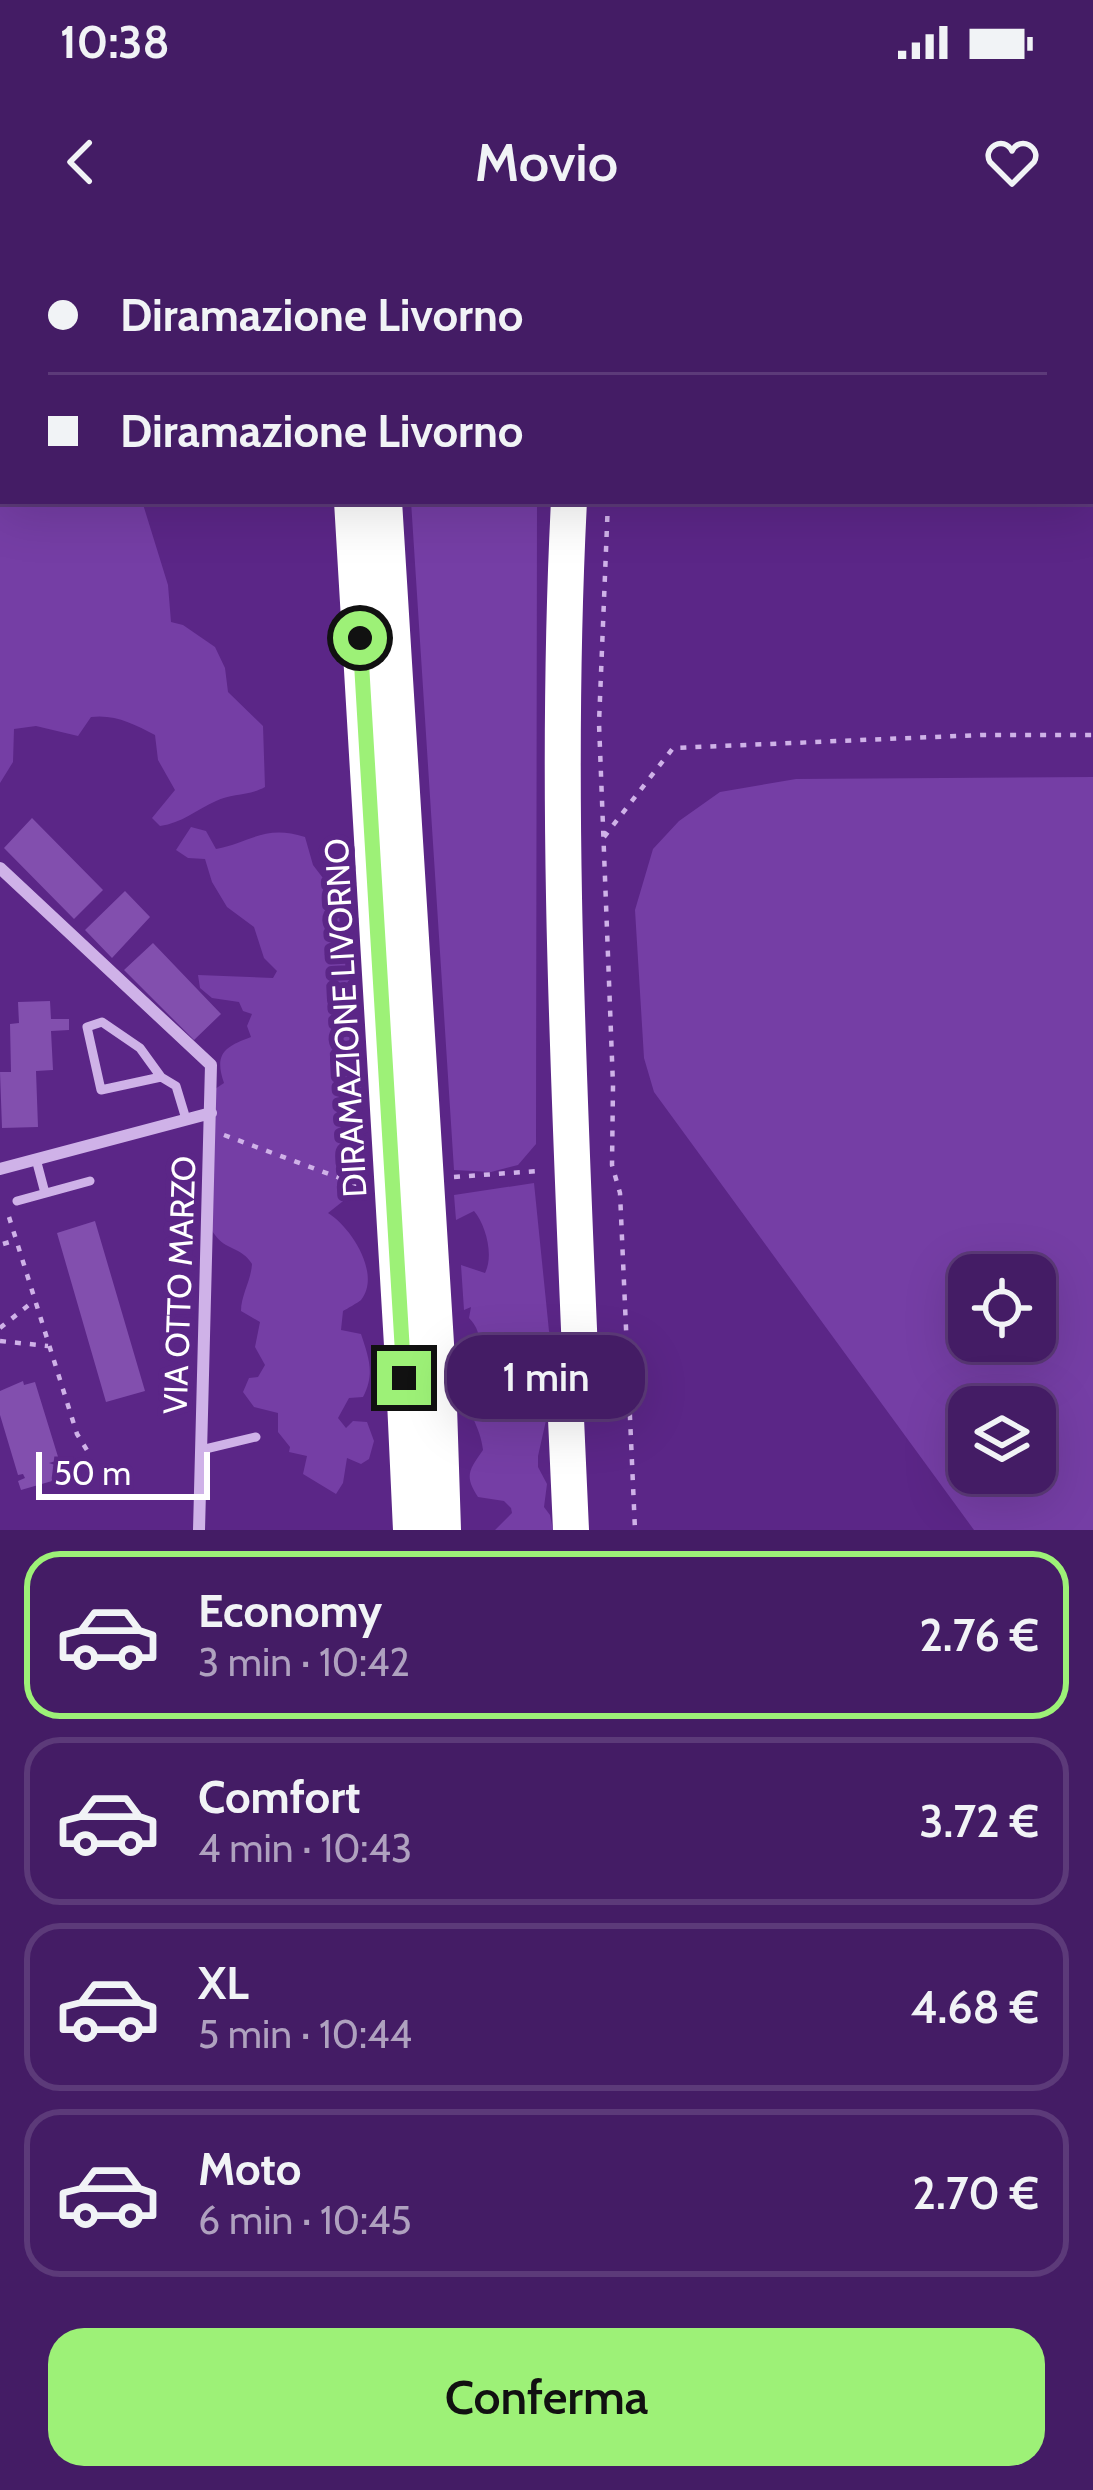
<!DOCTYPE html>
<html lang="it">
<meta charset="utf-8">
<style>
:root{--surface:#441c65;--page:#4b256b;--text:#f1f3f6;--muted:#afa1bf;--line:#5c3a79;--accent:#9df177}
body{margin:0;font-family:Cabin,sans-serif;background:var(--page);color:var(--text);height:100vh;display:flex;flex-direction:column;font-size:45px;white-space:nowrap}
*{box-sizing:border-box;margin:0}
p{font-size:39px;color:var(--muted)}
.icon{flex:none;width:66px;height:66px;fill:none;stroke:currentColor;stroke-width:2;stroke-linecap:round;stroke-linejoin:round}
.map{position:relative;height:1290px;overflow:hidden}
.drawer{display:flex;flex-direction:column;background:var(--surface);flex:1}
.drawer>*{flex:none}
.hud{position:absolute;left:0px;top:0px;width:1095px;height:264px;box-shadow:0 12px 48px #0002,0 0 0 3px var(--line);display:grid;align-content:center;height:264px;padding:0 48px;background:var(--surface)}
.fabs{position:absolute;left:948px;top:1014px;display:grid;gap:24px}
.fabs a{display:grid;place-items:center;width:108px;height:108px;border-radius:24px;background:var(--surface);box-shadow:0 12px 48px #0002,0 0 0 3px var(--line);font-size:60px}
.scale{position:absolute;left:36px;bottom:30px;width:174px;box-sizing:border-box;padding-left:12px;border:6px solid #fff;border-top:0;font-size:33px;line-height:42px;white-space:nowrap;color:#fff;-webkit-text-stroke:9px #5b2687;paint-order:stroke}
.end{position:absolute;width:54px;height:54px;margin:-27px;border:15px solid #9df177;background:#111;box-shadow:0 0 0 6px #111}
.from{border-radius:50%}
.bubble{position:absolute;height:84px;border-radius:36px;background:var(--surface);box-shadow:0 12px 48px #0002,0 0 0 3px var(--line);font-size:39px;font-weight:600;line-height:84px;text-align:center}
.hud b{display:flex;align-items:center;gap:42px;height:114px;font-size:45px}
.hud b+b{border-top:3px solid var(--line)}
.hud i{width:30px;height:30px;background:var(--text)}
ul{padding:21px 0 0;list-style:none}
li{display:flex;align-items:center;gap:36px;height:168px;margin:0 24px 18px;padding:0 24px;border:6px solid var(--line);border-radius:36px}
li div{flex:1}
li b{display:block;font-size:45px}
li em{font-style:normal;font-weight:600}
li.selected{border-color:var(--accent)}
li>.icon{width:108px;height:108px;stroke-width:1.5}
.cta{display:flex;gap:24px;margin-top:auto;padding:24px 48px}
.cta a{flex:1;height:138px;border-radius:36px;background:var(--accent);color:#111;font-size:48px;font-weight:600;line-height:138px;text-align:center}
.status{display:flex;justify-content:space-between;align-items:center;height:84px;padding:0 60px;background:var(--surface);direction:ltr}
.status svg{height:33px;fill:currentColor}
header{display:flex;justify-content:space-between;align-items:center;height:156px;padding:0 48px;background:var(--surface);font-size:54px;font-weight:600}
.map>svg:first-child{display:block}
.green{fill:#753ea5;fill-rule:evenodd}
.building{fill:#824fae}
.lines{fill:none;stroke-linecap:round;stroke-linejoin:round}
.path{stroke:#cfb2e8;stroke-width:4.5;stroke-dasharray:6 9;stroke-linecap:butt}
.lane{stroke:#cfb2e8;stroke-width:9}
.street{stroke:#cfb2e8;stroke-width:12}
.highway{stroke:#fff;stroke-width:36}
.highway-bridge{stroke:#fff;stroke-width:36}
.route{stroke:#9df177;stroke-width:15}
.labels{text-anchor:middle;stroke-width:12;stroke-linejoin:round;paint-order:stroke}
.street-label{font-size:33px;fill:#fff;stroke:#5b2687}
</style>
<div class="status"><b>10:38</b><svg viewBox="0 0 49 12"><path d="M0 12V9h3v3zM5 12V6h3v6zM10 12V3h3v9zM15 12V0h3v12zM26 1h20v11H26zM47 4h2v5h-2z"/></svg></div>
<header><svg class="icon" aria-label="back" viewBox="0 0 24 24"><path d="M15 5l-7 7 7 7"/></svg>Movio<svg class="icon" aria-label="heart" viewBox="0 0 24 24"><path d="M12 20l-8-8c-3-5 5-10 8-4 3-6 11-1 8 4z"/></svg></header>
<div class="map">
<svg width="1093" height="1290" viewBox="0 0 1093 1290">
<rect width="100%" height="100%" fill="#5b2687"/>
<!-- green -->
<path class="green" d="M13 261H142L168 345 171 382 183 385 215 407 225 428 228 452 263 486 265 547C249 556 231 553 216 561 196 570 182 583 160 586L152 578 175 550 158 520 155 495C134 484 115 474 91 477L78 496 36 486 14 489 13 522 0 543V266Z
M411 261H537L536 904 518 925 491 932 454 930Z
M1093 537V1290H974L654 852 644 818 635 670 653 609 679 581 720 552 796 539ZM969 1035H1035V1101H969ZM969 1167H1035V1233H969Z
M191 587 206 591 216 609C252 602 265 584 305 597L313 625 332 650 339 674 342 713 354 731 351 755 359 784 353 808 364 825 357 880 365 914 355 932 340 929 347 958 328 973C350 986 382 1034 361 1060 359 1062 345 1070 343 1071L341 1090 361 1094C369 1118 375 1134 363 1157L349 1158 338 1178 346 1188 353 1181 367 1182 374 1201 369 1219 361 1224 347 1218 343 1243 336 1254 303 1234 307 1216 289 1212 290 1207 278 1192V1173L254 1167 243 1152 249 1138 258 1137 265 1125 255 1107 260 1082 241 1071C241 1055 251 1041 252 1024 242 1007 225 1010 215 995 195 967 206 884 212 851L224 843C214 814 224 807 251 797L247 786 252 774 243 771 239 762 212 758 200 748 198 735 273 738 277 731 264 718 254 687 227 667 212 642 205 619 188 618 176 610Z
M534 943 549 1091 556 1116V1136L538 1216V1227L547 1244 544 1267 550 1275 553 1290H495L512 1273 511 1268 504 1261 478 1257C464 1236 469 1230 483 1210 480 1180 460 1170 469 1133 474 1111 488 1098 469 1078L471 1067 464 1070 461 1025 485 1033C494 1016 486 985 474 971L456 980 454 955Z"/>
<!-- building -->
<path class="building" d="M32 578 103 650 74 679 4 608Z
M125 651 150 677 112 718 85 690Z
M153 703 221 774 194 800 124 730Z
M50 761 51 779H69V790L51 791 53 830 36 831 38 887 2 888 0 832H11L10 784 19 783 18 762Z
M95 981 145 1151 106 1162 57 993Z
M23 1141 24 1145 35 1142 59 1220 49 1223 55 1225 59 1239 21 1250 18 1241 25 1238 23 1234 18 1235 0 1175V1151Z"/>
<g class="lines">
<!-- path -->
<path class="path" d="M626 3V0
M608 261 599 483 613 845 612 925 620 953 635 1290
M604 597 673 508 981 495H1093
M224 895 356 944H365
M454 937 538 931
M9 977 77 1194 90 1215
M3 1004 16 1000
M0 1088 35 1060
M0 1101 48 1106"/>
<!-- lane -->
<path class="lane" d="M161 837 140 808 102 782 87 787 101 850 161 837 176 846 186 879
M36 919 45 953
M17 961 90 941
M201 1210 256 1197"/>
<!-- street -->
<path class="street" d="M0 628 211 825 199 1290
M0 929 211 873"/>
<!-- highway -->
<path class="highway" d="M336 0V3
M368 0V3
M585 3 586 0
M564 1134 571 1290
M438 1136 443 1290
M404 1139 411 1290"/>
<!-- highway-bridge -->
<path class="highway-bridge" d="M352 261 404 1139
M384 261 438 1136
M569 261C554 553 569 845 581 1137"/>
</g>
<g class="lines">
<!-- route -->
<path class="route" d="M360 398 404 1138"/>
</g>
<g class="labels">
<!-- street labels -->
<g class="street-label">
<text transform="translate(345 778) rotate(-93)" y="12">DIRAMAZIONE LIVORNO</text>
<text transform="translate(179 1045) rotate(-88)" y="12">VIA OTTO MARZO</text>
</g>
</g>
</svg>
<div class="fabs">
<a><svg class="icon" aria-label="locate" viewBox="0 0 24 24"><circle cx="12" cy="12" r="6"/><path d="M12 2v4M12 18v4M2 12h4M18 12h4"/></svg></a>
<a><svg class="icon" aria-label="layers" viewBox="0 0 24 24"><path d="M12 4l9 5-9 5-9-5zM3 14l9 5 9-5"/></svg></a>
</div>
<div class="scale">50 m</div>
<i class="end from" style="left:360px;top:398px"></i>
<i class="end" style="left:404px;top:1138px"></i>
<div class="bubble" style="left:447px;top:1095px;width:198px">1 min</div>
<div class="hud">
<b><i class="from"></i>Diramazione Livorno</b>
<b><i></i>Diramazione Livorno</b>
</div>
</div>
<section class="drawer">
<ul>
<li class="selected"><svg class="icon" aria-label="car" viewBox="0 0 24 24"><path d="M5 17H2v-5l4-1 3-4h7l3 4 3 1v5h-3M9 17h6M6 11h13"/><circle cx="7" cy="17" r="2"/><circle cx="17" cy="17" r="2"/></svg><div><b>Economy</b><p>3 min · 10:42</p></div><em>2.76 €</em></li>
<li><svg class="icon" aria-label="car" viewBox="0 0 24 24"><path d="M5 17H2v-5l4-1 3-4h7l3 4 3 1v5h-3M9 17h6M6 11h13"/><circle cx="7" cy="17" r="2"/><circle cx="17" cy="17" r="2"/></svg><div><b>Comfort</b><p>4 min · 10:43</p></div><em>3.72 €</em></li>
<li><svg class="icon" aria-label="car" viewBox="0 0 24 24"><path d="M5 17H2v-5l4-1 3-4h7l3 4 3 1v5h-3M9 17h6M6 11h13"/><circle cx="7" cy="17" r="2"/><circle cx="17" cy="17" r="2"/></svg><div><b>XL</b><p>5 min · 10:44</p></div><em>4.68 €</em></li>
<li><svg class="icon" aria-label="car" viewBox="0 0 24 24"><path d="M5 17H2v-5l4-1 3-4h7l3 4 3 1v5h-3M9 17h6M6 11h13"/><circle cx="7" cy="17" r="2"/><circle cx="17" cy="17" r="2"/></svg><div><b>Moto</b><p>6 min · 10:45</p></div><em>2.70 €</em></li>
</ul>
<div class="cta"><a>Conferma</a></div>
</section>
